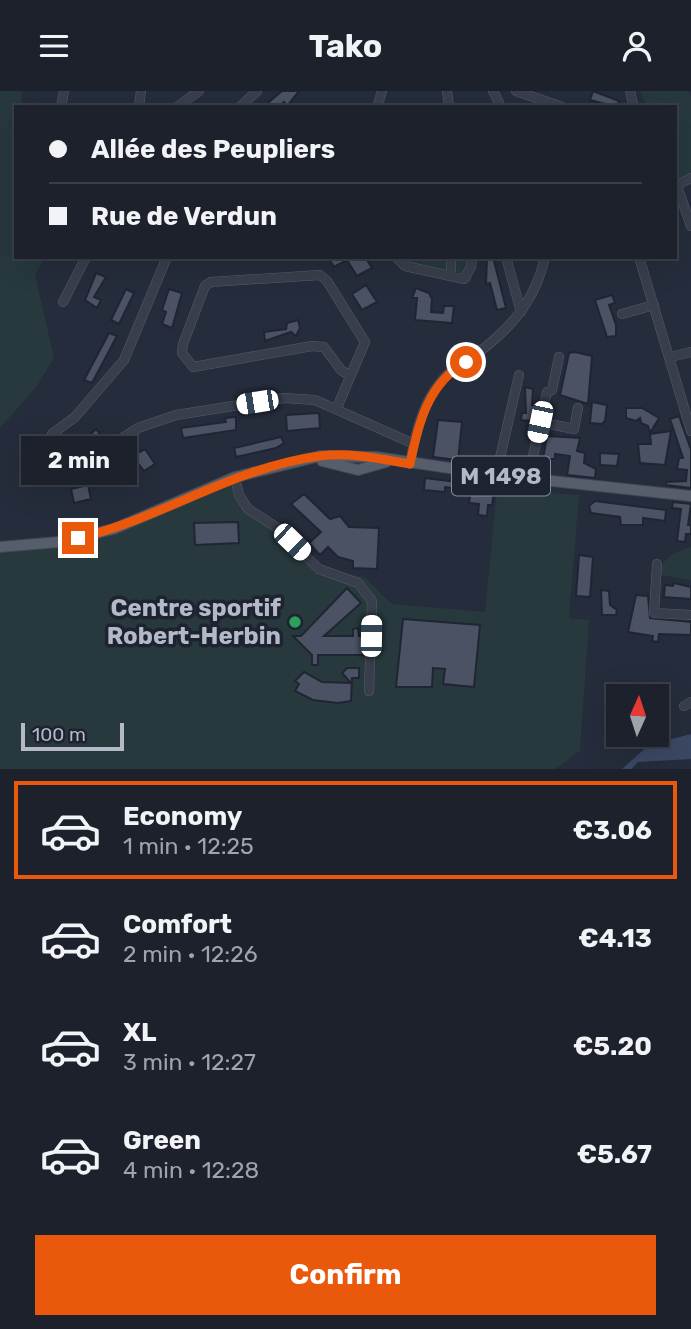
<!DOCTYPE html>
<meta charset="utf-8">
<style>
:root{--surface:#1c212c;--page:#252934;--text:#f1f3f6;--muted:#a0a3a9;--line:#3a3e48;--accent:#ea580c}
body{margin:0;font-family:Rubik,sans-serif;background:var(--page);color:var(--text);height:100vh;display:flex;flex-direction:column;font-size:26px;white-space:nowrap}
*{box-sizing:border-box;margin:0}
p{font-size:23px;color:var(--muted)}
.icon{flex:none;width:38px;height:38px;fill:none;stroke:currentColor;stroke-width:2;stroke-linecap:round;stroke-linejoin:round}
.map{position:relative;height:678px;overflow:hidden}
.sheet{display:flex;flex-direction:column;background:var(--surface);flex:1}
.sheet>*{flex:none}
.top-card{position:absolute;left:14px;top:14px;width:663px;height:154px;border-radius:0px;box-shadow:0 7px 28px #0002,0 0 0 2px var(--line);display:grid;align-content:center;height:154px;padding:0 35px;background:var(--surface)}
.needle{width:46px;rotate:3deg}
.fabs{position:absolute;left:606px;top:593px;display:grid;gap:14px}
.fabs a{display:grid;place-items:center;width:63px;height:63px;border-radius:0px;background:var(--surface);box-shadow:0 7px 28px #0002,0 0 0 2px var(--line);font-size:35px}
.scale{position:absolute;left:21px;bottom:18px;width:103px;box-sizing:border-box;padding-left:7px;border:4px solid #b4b9c7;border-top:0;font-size:19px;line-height:24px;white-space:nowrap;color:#b4b9c7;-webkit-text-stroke:5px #1d2330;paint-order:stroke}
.end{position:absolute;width:32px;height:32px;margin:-16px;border:9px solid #ea580c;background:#fff;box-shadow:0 0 0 4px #fff}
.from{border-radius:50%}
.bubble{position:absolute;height:49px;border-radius:0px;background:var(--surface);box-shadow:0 7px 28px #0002,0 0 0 2px var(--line);font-size:23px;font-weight:700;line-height:49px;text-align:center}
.car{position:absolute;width:21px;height:42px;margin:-21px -10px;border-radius:9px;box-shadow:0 0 5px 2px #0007;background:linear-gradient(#fff 24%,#345 0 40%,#fff 0 76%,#345 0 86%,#fff 0)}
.top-card b{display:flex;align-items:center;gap:24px;height:66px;font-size:26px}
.top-card b+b{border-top:2px solid var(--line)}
.top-card i{width:18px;height:18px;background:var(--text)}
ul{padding:12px 0 0;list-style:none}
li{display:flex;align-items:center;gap:21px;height:98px;margin:0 14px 10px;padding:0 21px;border:4px solid transparent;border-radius:0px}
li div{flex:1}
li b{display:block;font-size:26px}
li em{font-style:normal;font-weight:700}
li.selected{border-color:var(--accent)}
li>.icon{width:63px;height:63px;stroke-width:1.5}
.cta{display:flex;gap:14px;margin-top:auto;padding:14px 35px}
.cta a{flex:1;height:80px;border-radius:0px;background:var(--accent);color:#fff;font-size:28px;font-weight:700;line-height:80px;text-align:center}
header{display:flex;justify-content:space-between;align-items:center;height:91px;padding:0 35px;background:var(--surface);font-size:32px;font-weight:700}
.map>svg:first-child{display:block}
.green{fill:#27393d}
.water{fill:#3b4863}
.building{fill:#4b5263;stroke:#1f2532;stroke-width:2}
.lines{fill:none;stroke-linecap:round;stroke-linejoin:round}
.minor-casing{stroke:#565c69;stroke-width:10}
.major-casing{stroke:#414754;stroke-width:12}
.minor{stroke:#383e4b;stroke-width:9}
.major{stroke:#565d6b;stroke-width:10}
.route{stroke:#ea580c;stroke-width:9}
.leisure-dot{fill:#2e9e5b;stroke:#1d2330;stroke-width:2.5}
.labels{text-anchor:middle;stroke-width:7;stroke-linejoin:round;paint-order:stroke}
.shield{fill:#1d2330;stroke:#878c9a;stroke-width:2}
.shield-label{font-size:23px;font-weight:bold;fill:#b4b9c7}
.poi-label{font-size:24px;font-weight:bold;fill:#b4b9c7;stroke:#1d2330;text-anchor:end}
</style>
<header><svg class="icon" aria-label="menu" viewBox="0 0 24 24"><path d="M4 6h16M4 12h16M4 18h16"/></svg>Tako<svg class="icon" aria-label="person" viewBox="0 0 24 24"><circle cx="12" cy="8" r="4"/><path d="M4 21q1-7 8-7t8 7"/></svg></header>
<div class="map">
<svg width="691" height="678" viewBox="0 0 691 678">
<rect width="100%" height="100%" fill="#252c3b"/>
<!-- green -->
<path class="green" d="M0 0H22L21 16H16V166H46L35 184 54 267 37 295 0 337Z
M640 0H688L691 6V82L678 87 676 82V16H647Z
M392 166H474L471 191 400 178Z
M235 386 248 418 319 478 364 486 392 513 485 521 497 398 579 404 569 527 589 529 580 660 555 678H0V456L114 438Z
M691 456V489L660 484C662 465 674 462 691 456Z"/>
<!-- water -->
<path class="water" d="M691 643V668L638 671 631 678H622L649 654Z"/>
<!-- building -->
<path class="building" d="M299 0 287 15 284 11 278 16H263L282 0Z
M593 0 619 10 617 16 590 9Z
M328 166H365L372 177 357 185 347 169 334 176Z
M487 166H493L506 217 497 219 490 192 486 193Z
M96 182 106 186 94 206 101 209 97 217 85 209Z
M366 194 377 211 362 219 352 203Z
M416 197 429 202 432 208 431 221 443 222 444 215H454L452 232 415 229 417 207H412Z
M126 198 134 202 119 233 111 229Z
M169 198 182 202 172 237 162 233 166 221 162 219Z
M612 204 615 212 609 214 616 234V245L607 246 595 209Z
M298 229 300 237 296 245 291 241 265 250 264 241 286 238 287 232Z
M109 242 117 245 92 292 84 289Z
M575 261 592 265 588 313 560 304 569 262Z
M525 296 533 298 532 314 537 315 530 330 521 329 522 322H526Z
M592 311 607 314 605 330 602 333 590 332Z
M626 317H642L659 327 650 342 648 335 641 332 640 327 636 330 626 327Z
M319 322 320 337 287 340 286 324Z
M679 325 691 359V397L666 394V391L686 390 687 379 677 378 679 367H683L670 328Z
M236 326V339L183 347 181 337 226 331 225 327Z
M438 329 462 331 458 369 433 366Z
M96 338 102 346 93 354 91 351 76 365 71 359 67 363 60 355 70 346 79 355Z
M671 340 665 374 640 372 638 353H651L650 343Z
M547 345 580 347 577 360 585 362 584 372 596 378 595 387 567 384 570 365 555 363V368H543Z
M281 346 284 352 276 357 236 366 234 357Z
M135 353 140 361 145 358 155 373 144 380 127 359Z
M600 362 619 363 617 375 600 374Z
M119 365 125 375 96 390 91 383Z
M425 387 465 392 464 398 445 396V401L424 399Z
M88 394 91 408 74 412 71 398Z
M471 399 494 401 492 414H488L487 425 478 424 479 413 469 412Z
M304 403 330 428 340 425 349 436 379 437 377 478 353 477V470L338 466 328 456 320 464 309 452 321 441 291 413Z
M595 410 666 419 665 430 643 427V434H621L620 426 591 422 589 415Z
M673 411 691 413 688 434H691V443H686L685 451 677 450 681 418 672 417Z
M238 431 239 452 195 454 194 432Z
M579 464 593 466 590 506 576 505Z
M674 492 691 496V508L664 506 665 494 673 495Z
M347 497 361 512 324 545H353V538L358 537 359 545H364L363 564H318V574H312V564L293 545H301Z
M601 499 609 500 610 514 617 519 616 524H602Z
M636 504 648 505 650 527 691 531V544L659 543 658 551 652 550 653 545 628 541Z
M403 528 480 534 474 596 443 593 445 578 433 577 432 596H396Z
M347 577H359V587H352L351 610 338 612 313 609 295 600 299 593 295 590 304 581 322 591 351 592 342 582Z"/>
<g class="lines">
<!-- minor casing -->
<g class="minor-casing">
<path id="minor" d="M447 0 449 16
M493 0 501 16
M516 0 562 16
M630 0 633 13
M61 16 64 0
M139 16 141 0
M177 16 199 0
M240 16 257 0
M377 16 382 0
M676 92 691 135
M677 94 691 87
M167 166 124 269 75 326 52 343 48 356 52 367 61 374 78 376 138 337 176 324 284 307 315 309 414 353
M396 166 405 175 464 188 471 176 472 166
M451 166V185
M506 166 521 221
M639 166 691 340
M63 211 86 166
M622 223 654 214
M670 266 691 261
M336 317 339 312 365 251 327 190 320 184 211 191 205 195 183 253 182 262 193 276 312 255 324 256 341 279 350 285
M540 331 574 338 578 317
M410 373C416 339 424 304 451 280 458 274 467 270 474 265 510 238 535 211 545 166
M496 384 519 284
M235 386 239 404 248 418 276 436 319 478 358 492 372 510 369 600
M528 388 547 301 552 299 559 266
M657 473 654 522 691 524
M684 615 691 611"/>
</g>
<!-- major casing -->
<g class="major-casing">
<path id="major" d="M322 370 358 379 386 371
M0 456 59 451 114 438 235 386 320 365 376 366 496 384 691 405"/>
</g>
<!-- minor -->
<use href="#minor" class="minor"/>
<!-- major -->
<use href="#major" class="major"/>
</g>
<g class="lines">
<!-- route -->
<path class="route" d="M78 447C161 428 234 376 320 365 351 361 381 368 410 373 418 333 428 292 466 271"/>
</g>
<!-- markers -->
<circle class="leisure-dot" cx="295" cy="531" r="7"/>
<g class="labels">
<!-- shield labels -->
<rect class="shield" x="452" y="365.5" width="98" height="39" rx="5"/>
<g class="shield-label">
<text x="501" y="393">M 1498</text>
</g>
<!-- poi labels -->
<g class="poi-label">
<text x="281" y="525">Centre sportif<tspan x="281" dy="28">Robert-Herbin</tspan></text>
</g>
</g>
</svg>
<div class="fabs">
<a><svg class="needle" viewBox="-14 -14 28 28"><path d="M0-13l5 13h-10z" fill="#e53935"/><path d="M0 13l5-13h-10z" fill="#a0a3a9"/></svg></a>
</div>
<div class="scale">100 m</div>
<i class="end from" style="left:466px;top:271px"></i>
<i class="end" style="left:78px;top:447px"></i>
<div class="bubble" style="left:21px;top:345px;width:116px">2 min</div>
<i class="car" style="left:257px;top:311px;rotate:261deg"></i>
<i class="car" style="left:540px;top:331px;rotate:192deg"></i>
<i class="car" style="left:292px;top:451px;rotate:134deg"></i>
<i class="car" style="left:371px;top:545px;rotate:1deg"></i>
<div class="top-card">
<b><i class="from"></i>Allée des Peupliers</b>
<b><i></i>Rue de Verdun</b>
</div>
</div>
<section class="sheet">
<ul>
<li class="selected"><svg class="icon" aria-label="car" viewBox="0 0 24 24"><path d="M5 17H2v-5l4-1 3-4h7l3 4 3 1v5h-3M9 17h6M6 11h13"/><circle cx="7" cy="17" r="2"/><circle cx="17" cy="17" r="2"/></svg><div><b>Economy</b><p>1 min · 12:25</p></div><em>€3.06</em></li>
<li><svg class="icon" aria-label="car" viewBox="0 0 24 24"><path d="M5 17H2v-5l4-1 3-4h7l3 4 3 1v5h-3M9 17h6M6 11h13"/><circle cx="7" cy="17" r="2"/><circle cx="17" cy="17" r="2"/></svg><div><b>Comfort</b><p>2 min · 12:26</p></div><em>€4.13</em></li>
<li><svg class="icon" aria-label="car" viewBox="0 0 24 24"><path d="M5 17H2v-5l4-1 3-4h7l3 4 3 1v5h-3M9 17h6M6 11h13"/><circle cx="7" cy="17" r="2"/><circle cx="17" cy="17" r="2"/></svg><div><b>XL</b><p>3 min · 12:27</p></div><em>€5.20</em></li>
<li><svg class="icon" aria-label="car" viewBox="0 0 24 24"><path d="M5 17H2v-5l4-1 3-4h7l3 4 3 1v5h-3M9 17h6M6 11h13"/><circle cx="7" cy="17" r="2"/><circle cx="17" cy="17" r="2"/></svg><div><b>Green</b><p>4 min · 12:28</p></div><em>€5.67</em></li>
</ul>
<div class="cta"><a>Confirm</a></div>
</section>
